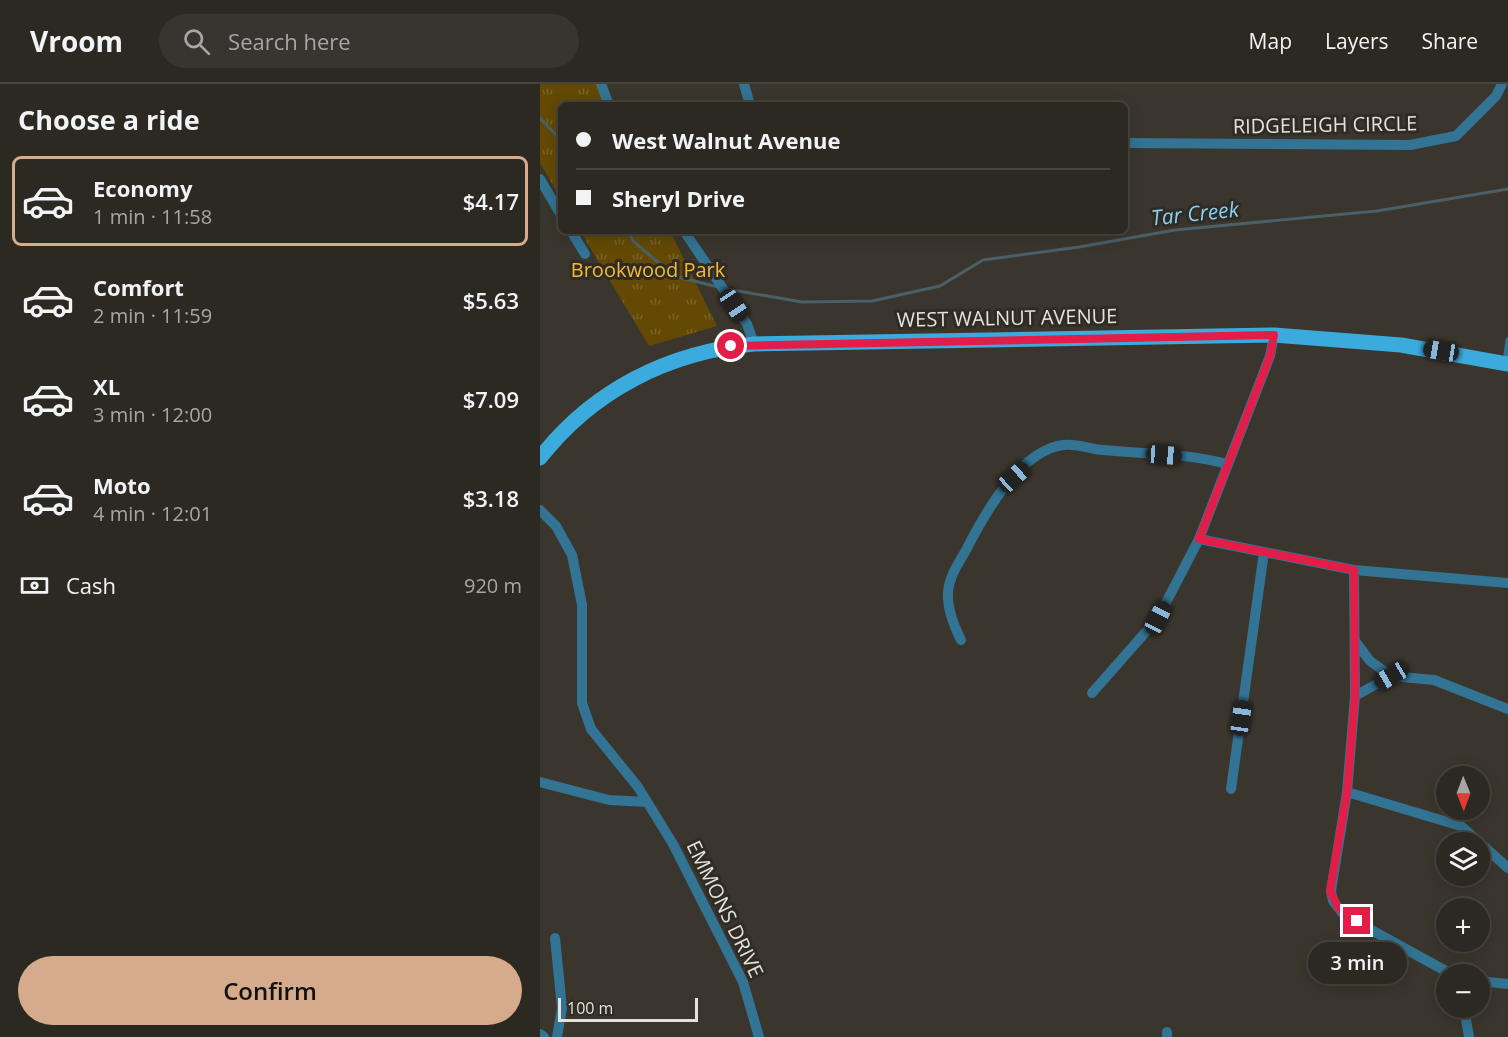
<!DOCTYPE html>
<meta charset="utf-8">
<style>
:root{--surface:#2c2822;--page:#38342f;--text:#f1f3f6;--muted:#a6a6a5;--line:#484440;--accent:#d6ab8b}
body{margin:0;font-family:"Open Sans",sans-serif;background:var(--page);color:var(--text);height:100vh;display:flex;flex-direction:column;font-size:22px;white-space:nowrap}
*{box-sizing:border-box;margin:0}
p{font-size:20px;color:var(--muted)}
.icon{flex:none;width:33px;height:33px;fill:none;stroke:currentColor;stroke-width:2;stroke-linecap:round;stroke-linejoin:round}
.map{position:relative;flex:1;overflow:hidden}
.drawer{display:flex;flex-direction:column;background:var(--surface);width:540px}
.drawer>*{flex:none}
.hud{position:absolute;left:18px;top:18px;width:570px;height:132px;border-radius:9px;box-shadow:0 3px 15px #0003,0 0 0 2px var(--line);display:grid;align-content:center;height:132px;padding:0 18px;background:var(--surface)}
.needle{width:39px;rotate:179deg}
.tools{position:absolute;left:896px;top:682px;display:grid;gap:12px}
.tools a{display:grid;place-items:center;width:54px;height:54px;border-radius:50%;background:var(--surface);box-shadow:0 3px 15px #0003,0 0 0 2px var(--line);font-size:30px}
.scale{position:absolute;left:18px;bottom:15px;width:140px;box-sizing:border-box;padding-left:6px;border:3px solid #e5e2dc;border-top:0;font-size:16px;line-height:21px;white-space:nowrap;color:#e5e2dc;-webkit-text-stroke:4px #302c23;paint-order:stroke}
.end{position:absolute;width:27px;height:27px;margin:-14px;border:8px solid #e11d48;background:#fff;box-shadow:0 0 0 3px #fff}
.from{border-radius:50%}
.bubble{position:absolute;height:42px;border-radius:21px;background:var(--surface);box-shadow:0 3px 15px #0003,0 0 0 2px var(--line);font-size:20px;font-weight:600;line-height:42px;text-align:center}
.car{position:absolute;width:18px;height:36px;margin:-18px -9px;border-radius:8px;box-shadow:0 0 4px 2px #0007;background:linear-gradient(#222 24%,#8ab4d8 0 40%,#222 0 76%,#8ab4d8 0 86%,#222 0)}
.hud b{display:flex;align-items:center;gap:21px;height:57px;font-size:22px}
.hud b+b{border-top:2px solid var(--line)}
.hud i{width:15px;height:15px;background:var(--text)}
ul{padding:0;list-style:none}
li{display:flex;align-items:center;gap:18px;height:90px;margin:0 12px 9px;padding:0 6px;border:3px solid transparent;border-radius:9px}
li div{flex:1}
li b{display:block;font-size:22px}
li em{font-style:normal;font-weight:600}
li.selected{border-color:var(--accent)}
li>.icon{width:54px;height:54px;stroke-width:1.5}
h2{padding:0 18px;font-size:27px;line-height:72px}
.pay{display:flex;align-items:center;gap:15px;height:66px;padding:0 18px;font-size:22px}
.pay p{margin-inline-start:auto}
.cta{display:flex;gap:12px;margin-top:auto;padding:12px 18px}
.cta a{flex:1;height:69px;border-radius:36px;background:var(--accent);color:#111;font-size:24px;font-weight:600;line-height:69px;text-align:center}
header{display:flex;align-items:center;gap:36px;box-sizing:border-box;height:84px;padding:0 30px;background:var(--surface);border-bottom:2px solid var(--line)}
header strong{font-size:28px}
nav{display:flex;gap:33px;margin-inline-start:auto;font-size:21px}
.search{width:420px;height:54px;background:var(--page);display:flex;align-items:center;gap:15px;box-sizing:border-box;padding:0 21px;border-radius:33px;color:var(--muted);font-size:22px}
main{display:flex;flex:1;min-height:0}
.map>svg:first-child{display:block}
.grass{fill:url(#grass-tufts)}
.lines{fill:none;stroke-linecap:round;stroke-linejoin:round}
.stream{stroke:#496069;stroke-width:3}
.lane{stroke:#337393;stroke-width:5}
.street{stroke:#337393;stroke-width:10}
.primary{stroke:#3babde;stroke-width:15}
.route{stroke:#e11d48;stroke-width:8}
.labels{text-anchor:middle;stroke-width:6;stroke-linejoin:round;paint-order:stroke}
.street-label{font-size:20px;fill:#e5e2dc;stroke:#302c23}
.park-label{font-size:20px;fill:#f1ba38;stroke:#302c23}
.water-label{font-size:21px;font-style:italic;fill:#87d0f7;stroke:#302c23}
</style>
<header>
<strong>Vroom</strong>
<div class="search"><svg class="icon" aria-label="search" viewBox="0 0 24 24"><circle cx="10" cy="10" r="6"/><path d="M15 15l6 6"/></svg>Search here</div>
<nav><a>Map</a><a>Layers</a><a>Share</a></nav>
</header>
<main>
<section class="drawer">
<h2>Choose a ride</h2>
<ul>
<li class="selected"><svg class="icon" aria-label="car" viewBox="0 0 24 24"><path d="M5 17H2v-5l4-1 3-4h7l3 4 3 1v5h-3M9 17h6M6 11h13"/><circle cx="7" cy="17" r="2"/><circle cx="17" cy="17" r="2"/></svg><div><b>Economy</b><p>1 min · 11:58</p></div><em>$4.17</em></li>
<li><svg class="icon" aria-label="car" viewBox="0 0 24 24"><path d="M5 17H2v-5l4-1 3-4h7l3 4 3 1v5h-3M9 17h6M6 11h13"/><circle cx="7" cy="17" r="2"/><circle cx="17" cy="17" r="2"/></svg><div><b>Comfort</b><p>2 min · 11:59</p></div><em>$5.63</em></li>
<li><svg class="icon" aria-label="car" viewBox="0 0 24 24"><path d="M5 17H2v-5l4-1 3-4h7l3 4 3 1v5h-3M9 17h6M6 11h13"/><circle cx="7" cy="17" r="2"/><circle cx="17" cy="17" r="2"/></svg><div><b>XL</b><p>3 min · 12:00</p></div><em>$7.09</em></li>
<li><svg class="icon" aria-label="car" viewBox="0 0 24 24"><path d="M5 17H2v-5l4-1 3-4h7l3 4 3 1v5h-3M9 17h6M6 11h13"/><circle cx="7" cy="17" r="2"/><circle cx="17" cy="17" r="2"/></svg><div><b>Moto</b><p>4 min · 12:01</p></div><em>$3.18</em></li>
</ul>
<div class="pay"><svg class="icon" aria-label="cash" viewBox="0 0 24 24"><path d="M3 7h18v10H3z"/><circle cx="12" cy="12" r="2"/></svg>Cash<p>920 m</p></div>
<div class="cta"><a>Confirm</a></div>
</section>
<div class="map">
<svg width="968" height="953" viewBox="0 0 968 953">
<defs>
<pattern id="grass-tufts" width="24" height="20" patternUnits="userSpaceOnUse" patternTransform="scale(1.5)"><rect width="24" height="20" fill="#634904"/><path d="M3 7l-1-3M5 7V3M7 7l1-3M15 17l-1-3M17 17v-4M19 17l1-3" fill="none" stroke="#796328"/></pattern>
</defs>
<rect width="100%" height="100%" fill="#3b362d"/>
<!-- grass -->
<path class="grass" d="M0 0H58L68 21H21V115L0 79Z
M40 147H130L177 242 109 262Z"/>
<g class="lines">
<!-- stream -->
<path class="stream" d="M0 34 21 56
M89 147 93 157 134 192 178 203
M187 205 262 218 332 217 400 202 443 176 539 163 635 146 837 127 968 105"/>
<!-- lane -->
<path class="lane" d="M965 278 968 256"/>
<!-- street -->
<path class="street" d="M61 0 69 21
M204 0 210 21
M585 59 870 61 916 52 956 12 962 0
M0 95 21 131
M31 147 45 170
M144 147 207 240 214 260
M0 426 16 442 32 471 42 521V619L51 645 98 703 133 760 203 898 219 953
M659 455 814 486 815 612 807 708 791 807 793 817 804 831 913 891
M814 486 968 499
M421 556C414 542 407 524 408 508 409 492 419 479 426 466 444 431 479 367 523 361 537 359 549 365 563 366 604 370 647 369 687 380
M815 557 830 577 851 592
M552 609 618 534 659 455 730 272 734 251
M815 612 851 592 894 596 968 625
M0 698 69 716 107 718
M691 705 724 468
M807 708 921 742 968 784
M15 854 22 924 17 953
M939 897 968 900
M924 924 929 953
M627 948V953
M0 950 4 953"/>
<!-- primary -->
<path class="primary" d="M0 374C53 306 129 268 214 260L734 251 861 261 968 280"/>
</g>
<g class="lines">
<!-- route -->
<path class="route" d="M191 262 734 251 730 272 659 455 814 486 815 612 807 708 790 807 799 825 817 837"/>
</g>
<g class="labels">
<!-- street labels -->
<g class="street-label">
<text transform="translate(785 41) rotate(-1)" y="7">RIDGELEIGH CIRCLE</text>
<text transform="translate(467 234) rotate(-1)" y="7">WEST WALNUT AVENUE</text>
<text transform="translate(185 825) rotate(64)" y="7">EMMONS DRIVE</text>
</g>
<!-- park labels -->
<g class="park-label">
<text x="108" y="193">Brookwood Park</text>
</g>
<!-- water labels -->
<g class="water-label">
<text transform="translate(655 130) rotate(-6)" y="7">Tar Creek</text>
</g>
</g>
</svg>
<div class="tools">
<a><svg class="needle" viewBox="-14 -14 28 28"><path d="M0-13l5 13h-10z" fill="#e53935"/><path d="M0 13l5-13h-10z" fill="#a6a6a5"/></svg></a>
<a><svg class="icon" aria-label="layers" viewBox="0 0 24 24"><path d="M12 4l9 5-9 5-9-5zM3 14l9 5 9-5"/></svg></a>
<a>+</a>
<a>−</a>
</div>
<div class="scale">100 m</div>
<i class="end from" style="left:191px;top:262px"></i>
<i class="end" style="left:817px;top:837px"></i>
<div class="bubble" style="left:768px;top:858px;width:99px">3 min</div>
<i class="car" style="left:194px;top:221px;rotate:146deg"></i>
<i class="car" style="left:901px;top:267px;rotate:279deg"></i>
<i class="car" style="left:624px;top:371px;rotate:94deg"></i>
<i class="car" style="left:474px;top:393px;rotate:48deg"></i>
<i class="car" style="left:618px;top:534px;rotate:27deg"></i>
<i class="car" style="left:851px;top:592px;rotate:240deg"></i>
<i class="car" style="left:701px;top:634px;rotate:8deg"></i>
<div class="hud">
<b><i class="from"></i>West Walnut Avenue</b>
<b><i></i>Sheryl Drive</b>
</div>
</div>
</main>
